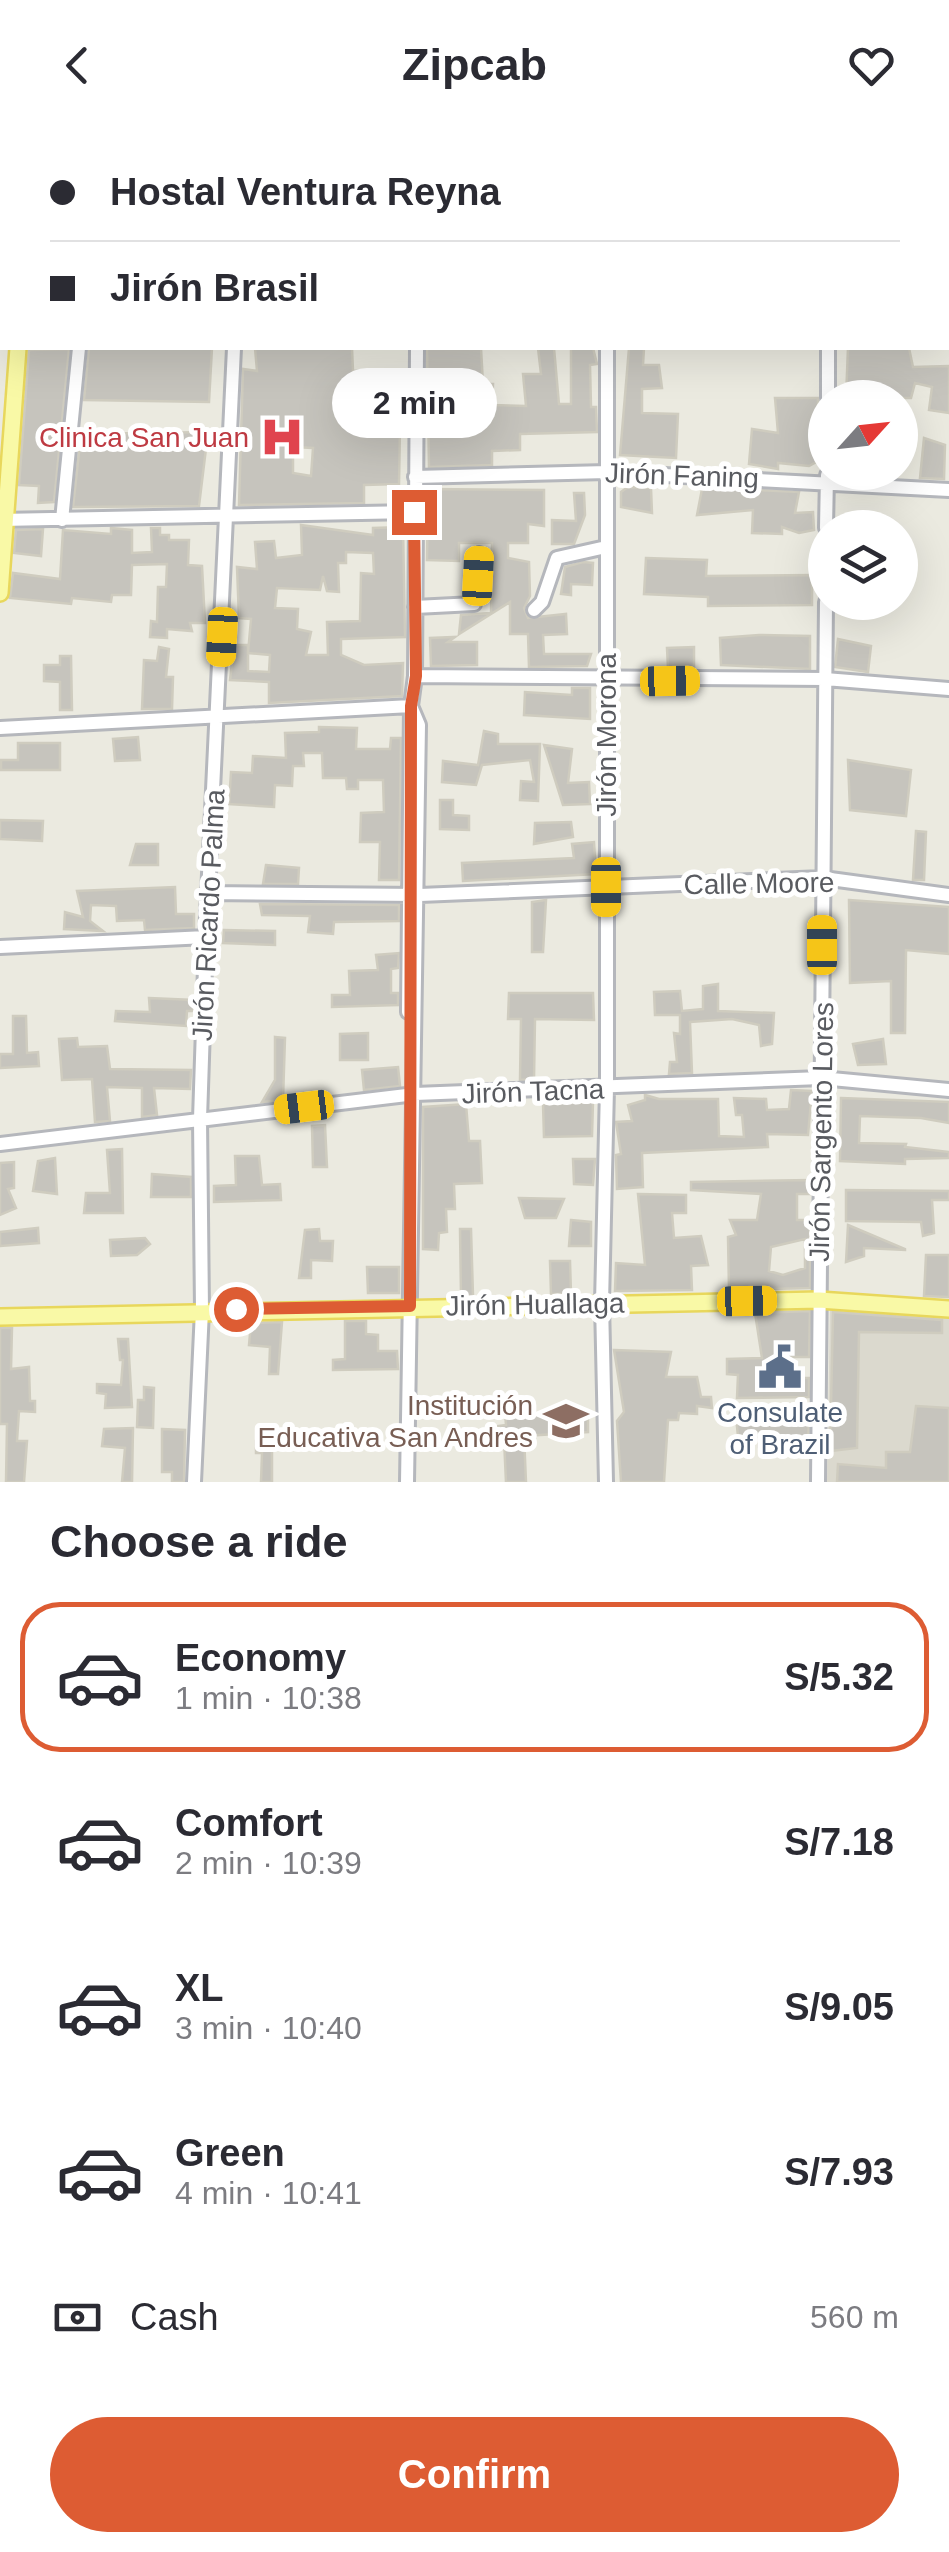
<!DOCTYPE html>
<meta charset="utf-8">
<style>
:root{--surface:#fff;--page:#f2f2f3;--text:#2b2b33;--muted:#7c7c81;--line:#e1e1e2;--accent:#dd5c33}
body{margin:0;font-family:Helvetica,sans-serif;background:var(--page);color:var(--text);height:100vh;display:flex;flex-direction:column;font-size:38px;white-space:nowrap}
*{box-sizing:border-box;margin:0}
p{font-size:32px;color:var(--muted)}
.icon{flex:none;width:55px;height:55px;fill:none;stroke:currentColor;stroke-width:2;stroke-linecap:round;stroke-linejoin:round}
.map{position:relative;height:1352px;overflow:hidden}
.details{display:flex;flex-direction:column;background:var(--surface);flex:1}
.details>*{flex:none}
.banner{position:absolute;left:0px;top:0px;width:950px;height:220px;box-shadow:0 10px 40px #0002;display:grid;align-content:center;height:220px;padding:0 50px;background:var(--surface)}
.needle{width:65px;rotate:63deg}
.controls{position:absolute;left:808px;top:250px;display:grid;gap:20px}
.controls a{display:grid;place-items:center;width:110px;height:110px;border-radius:50%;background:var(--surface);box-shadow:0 10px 40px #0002;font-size:50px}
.end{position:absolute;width:45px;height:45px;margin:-22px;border:12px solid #dd5c33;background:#fff;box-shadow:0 0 0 5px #fff}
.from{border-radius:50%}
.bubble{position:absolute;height:70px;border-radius:35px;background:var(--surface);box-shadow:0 10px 40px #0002;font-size:32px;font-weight:700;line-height:70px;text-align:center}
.car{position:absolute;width:30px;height:60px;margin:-30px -15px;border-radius:12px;box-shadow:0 0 8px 2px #0007;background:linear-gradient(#f5c518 24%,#345 0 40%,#f5c518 0 76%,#345 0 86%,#f5c518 0)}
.banner b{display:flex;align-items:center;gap:35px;height:95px;font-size:38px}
.banner b+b{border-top:2px solid var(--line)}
.banner i{width:25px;height:25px;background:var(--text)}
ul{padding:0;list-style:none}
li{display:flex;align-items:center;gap:30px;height:150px;margin:0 20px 15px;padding:0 30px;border:5px solid transparent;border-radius:40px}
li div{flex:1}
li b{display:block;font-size:38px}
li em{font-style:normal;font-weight:700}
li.on{border-color:var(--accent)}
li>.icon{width:90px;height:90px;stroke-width:1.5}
h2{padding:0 50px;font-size:45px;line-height:120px}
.pay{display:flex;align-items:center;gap:25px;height:110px;padding:0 50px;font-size:38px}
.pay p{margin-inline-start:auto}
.cta{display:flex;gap:20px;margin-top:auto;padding:20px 50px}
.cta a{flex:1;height:115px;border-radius:60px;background:var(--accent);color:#fff;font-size:40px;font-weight:700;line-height:115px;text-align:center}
header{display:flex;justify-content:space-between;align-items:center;height:130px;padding:0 50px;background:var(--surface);font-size:45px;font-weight:700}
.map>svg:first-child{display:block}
.education{fill:#dbd9ce}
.building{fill:#c6c4bd;stroke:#cfccbf;stroke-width:2.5;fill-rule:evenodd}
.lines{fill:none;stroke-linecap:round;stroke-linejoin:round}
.minor-casing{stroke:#b5b7bc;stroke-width:18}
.major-casing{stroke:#e8d75c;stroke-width:20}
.minor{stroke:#fff;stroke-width:12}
.major{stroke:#f9f9a6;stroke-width:15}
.route{stroke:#dd5c33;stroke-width:12}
.labels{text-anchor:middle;stroke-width:10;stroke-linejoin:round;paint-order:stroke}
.health-label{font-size:28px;fill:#be3a42;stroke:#fff;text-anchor:end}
.street-label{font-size:28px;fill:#595b60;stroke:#fff}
.education-label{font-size:28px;fill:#785e54;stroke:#fff;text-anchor:end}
.service-label{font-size:28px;fill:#4e5e75;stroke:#fff}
</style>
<header><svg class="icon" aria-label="back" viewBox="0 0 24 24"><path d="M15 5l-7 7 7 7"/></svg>Zipcab<svg class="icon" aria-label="heart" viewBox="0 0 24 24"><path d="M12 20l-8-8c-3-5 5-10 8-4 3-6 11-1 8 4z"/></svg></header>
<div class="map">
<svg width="949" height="1352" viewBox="0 0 949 1352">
<rect width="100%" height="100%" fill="#ebeae0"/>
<!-- education -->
<path class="education" d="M830 1178 949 1187V1352H827Z"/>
<!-- building -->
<path class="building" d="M89 218H212L209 272 84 270Z
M255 218H352L353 241 401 240 399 354 364 355V373L239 375 243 239 257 241ZM293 317 313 318 311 346 293 343Z
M427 218H481L483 254H493L492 275 526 276 523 244H541L538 218H554L559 274H571V218H593L597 234 590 235 591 277H596L597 302 520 304V320L492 321V335L429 337Z
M629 218H644L643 235H659L662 258 642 259V283L678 284 676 328 620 325Z
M848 218H909L913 237 949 236V283L929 280 932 257 915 253 911 268H846Z
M69 219 54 372 38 373 39 356 19 355 29 220Z
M775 268H818V331L809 336 778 333V339L749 334 752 299 778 303Z
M208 302 199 376 73 377 81 304Z
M924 308 945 315 944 349 920 348Z
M628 357 651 358 652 383 621 377V362Z
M717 358 799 362 795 383 813 382 814 400 799 403 782 397V404L752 403 753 380 697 385 702 359Z
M428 359 544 360V396L528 394V413H508V428L529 432 530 466 524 478 528 488 566 484 567 504 543 505 544 524H591L587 536 529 537 528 504H510V472L459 504 461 485 491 483 492 413H459V431L427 430Z
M574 363H584L585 385 574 414H552V390L576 391Z
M301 395 373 405V398L403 397 405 507 341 509V525L364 535 403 533 402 566 269 573V552L230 550 234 515H248V541L269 542 270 525 248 523 251 489 239 488 237 437 257 439 255 412 274 411 276 428 302 425ZM346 422 373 423 374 444 361 443 360 491 327 492 328 525H306L311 502 297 499 298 479 275 478 277 458 320 460 323 446 327 461 339 462 338 433H346Z
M111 398 132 400V423L152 422 151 398H160V405H169V410H189L188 435 202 436 205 493H190L192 501 167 499V508L150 507 151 491 157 492 158 457H166L167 434 132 435 131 465H112L111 472 72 468 71 474 10 468 13 443 60 449 63 400 111 404Z
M43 399 41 426 14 423 16 400Z
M646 428 707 430 706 446 812 445V475L708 476V467L644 464Z
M583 432 593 433 592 455 571 454V465L561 464 565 437Z
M759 505 810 506V539L721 535 720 508Z
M455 507 448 512H477V535L431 536 430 508Z
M838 509 871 516 868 542 835 537Z
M159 517 169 519 166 547H173L172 579H142L144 530 157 531Z
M694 517V538H668L667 518Z
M60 526H71L72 580H60V552L44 551V535H60Z
M572 558H590V589L524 585 525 562 572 565Z
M319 597 357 598 356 619H390L391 608H401L399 750H379L380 712H360L361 683 384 682 383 650H358V659H347L346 648H323L322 623H303L304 636H293L292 656 275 655 274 677 229 674 231 642 252 643 253 626 286 628 285 603 319 602Z
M484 601 498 604V614H540L538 671 520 670 521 651 534 652 530 630 482 635 476 655 442 652 443 631 478 635Z
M138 607 140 630 115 631 113 609Z
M18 613H60V640H1V630H18Z
M544 615 572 619 568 653 589 652 590 674 563 675Z
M848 630 911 640 906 686 850 680Z
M440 670H453V685L469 686V700L440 699Z
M0 690 43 691 42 711 0 709Z
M571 692 573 707 534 714 535 693Z
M916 701 926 702 924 750H913Z
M594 712 596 744 463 751 462 733 574 728 572 714Z
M136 714H158V735H130Z
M266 735 299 738 298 754H263Z
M175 757 176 784H194V798L145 800 144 790 117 791 116 776 91 775 90 791 103 801 64 799 65 782 83 787 77 761Z
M546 770 543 822H532V772Z
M849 770 949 777V824L906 820 905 903H891V851L850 853Z
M260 774 399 775V791L334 792 333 804 308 802 310 786 262 785Z
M224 800 275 801V815L223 813Z
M399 823 398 838 391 839V863H398V875L332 877V865H350L349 841 378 840 376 825Z
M718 854V881L774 883 772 914 761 916 759 895 732 889 690 892 692 943 669 944 670 932H677L674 903 680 904V885H655L654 862 680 861 682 881 703 879V856Z
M509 863H593L594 890 535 889 534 949 520 950 521 889H508Z
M149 868 194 870V881H187L186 896 115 891 116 881 150 882Z
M13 886H26L27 923 38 922 39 936 0 938V924H13Z
M368 903V930H340V904Z
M275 907 285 908 283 970 262 972 275 950Z
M77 908 78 917 107 916 110 939 191 940 190 959 154 958 157 985 142 987V958L107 957 110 991 95 992 92 949 62 950 59 909Z
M883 909 886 934 858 935 853 914Z
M398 937 400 956 364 960 362 940Z
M791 960 812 961 808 1005 767 1004 768 1017 642 1023 643 1057 617 1059 616 1025 621 1024 616 992 632 991 628 975 645 970V965L659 969H718L719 1006 744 1007 742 985H736L734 968 766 969 767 980 789 979Z
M841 968 949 972V993L921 988 860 986 859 1013 906 1014 905 1017 949 1022V1028L905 1029V1034L840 1031Z
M593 972 592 1006 544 1007 543 974Z
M466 974 469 1011H480L482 1053 454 1054 455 1079H446L447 1102 439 1103 438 1120 423 1119V977Z
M325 995 327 1037H313L312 996Z
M122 1019 123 1083H84L86 1063H110L107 1020Z
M235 1026H259L262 1055 280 1054 281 1070 214 1072V1056L236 1055Z
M55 1028 57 1064 33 1061 38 1031Z
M573 1029H595L593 1055 574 1054Z
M14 1032V1058L8 1059 16 1078 0 1085V1033Z
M152 1044 191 1047V1067H151Z
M811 1050 810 1064H797V1090H810V1158L729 1160 728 1107 736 1105 730 1090H757L761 1064 691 1060V1052ZM805 1109V1138L783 1145 769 1141 771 1117Z
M846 1060 949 1061V1070H932L934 1103 923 1106 921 1092 846 1091Z
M638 1064 686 1065V1083H672L674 1108 701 1106 708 1135 691 1136 692 1160 615 1161 616 1133 645 1135Z
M519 1068 564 1069 556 1088H525Z
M571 1090 591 1092V1116H569Z
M848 1095 905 1119V1120L864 1118V1126L846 1132Z
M38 1098 39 1113 0 1116V1102Z
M319 1099 320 1111H333L332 1131 311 1130V1148H299L305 1100Z
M460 1099H471L473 1166H461Z
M145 1108 150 1114 137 1125 111 1126 110 1110Z
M926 1125H949V1167L924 1166Z
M550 1131H570L571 1164H551Z
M367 1137H399V1163H368Z
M810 1181 809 1227H792V1248H809V1267L737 1268 738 1245 727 1244V1229L762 1228 755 1183Z
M833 1182 942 1190V1203L859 1202 857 1318 830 1321Z
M345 1191H366V1204L378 1205V1221H397L398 1239 333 1240V1230L345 1229Z
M282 1192 278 1244H269L270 1217 249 1215 251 1193Z
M0 1198H12L11 1239 29 1237 30 1271H35V1282L19 1281 17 1311H27L24 1352H6L7 1294H0Z
M118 1209H128L132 1277 105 1278 106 1264 97 1263V1254L121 1255 123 1230H120Z
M614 1220 671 1222 666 1247H697L701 1267H711L712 1278 697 1276V1284L679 1283 678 1290H668L664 1352H621L617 1291 624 1282Z
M144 1257 154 1258 153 1298 137 1297 138 1270H144Z
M916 1276 949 1278V1352H837L838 1334 886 1338V1322H910Z
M505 1283 588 1284V1302L524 1306 526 1352H506L504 1309H499L498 1296 506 1295Z
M809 1286 808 1317H759V1306H738L736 1287Z
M133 1298 132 1352H122L125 1318 102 1316 104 1299Z
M162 1299 185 1300 184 1352H172V1342H162Z
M256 1311H272V1352H261L262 1323H256Z"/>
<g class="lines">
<!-- minor casing -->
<g class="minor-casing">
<path id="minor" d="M608 0V2
M243 2V0
M420 2V0
M830 2V0
M948 159H949
M828 268V218
M415 347 607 342 949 360
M0 390 414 382
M62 390 79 218
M826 398 827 345
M415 477 474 474 479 424
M534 480 542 472 557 428 606 417
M415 546 825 549 949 559
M0 598 411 576 408 882
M207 763 420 765 823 748 949 765
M0 817 206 807
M0 1014 415 964 821 948 949 960
M194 1352 202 1180 200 989 206 807 234 218
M407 1352 419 595 411 576 415 546 417 218
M606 1352 602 1173 607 958V218
M818 1352 826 472"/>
</g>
<!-- major casing -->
<g class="major-casing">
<path id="major" d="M15 2V0
M33 2V0
M0 184 2 153
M0 463 18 218
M0 1187 819 1170 949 1179"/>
</g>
<!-- minor -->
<use href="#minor" class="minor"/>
<!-- major -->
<use href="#major" class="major"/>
</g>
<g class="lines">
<!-- route -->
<path class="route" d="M236 1179 410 1176 411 576 416 546 414 382"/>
</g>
<!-- icons -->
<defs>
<g id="hospital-bare" transform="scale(3.45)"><path d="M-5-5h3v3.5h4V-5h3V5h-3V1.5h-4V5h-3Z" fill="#e0444e" stroke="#fff" stroke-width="2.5" paint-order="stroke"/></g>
<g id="civic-bare" transform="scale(3.45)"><path d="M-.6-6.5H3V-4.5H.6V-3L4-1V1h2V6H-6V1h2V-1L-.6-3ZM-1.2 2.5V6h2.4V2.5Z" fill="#5c6f8a" stroke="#fff" stroke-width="2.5" paint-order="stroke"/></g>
<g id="school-bare" transform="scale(3.45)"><path d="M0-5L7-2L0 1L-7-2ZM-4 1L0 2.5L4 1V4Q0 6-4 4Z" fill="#8d6e63" stroke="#fff" stroke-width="2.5" paint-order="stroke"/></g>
</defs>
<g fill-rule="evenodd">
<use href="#hospital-bare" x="282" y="307"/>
<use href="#civic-bare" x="780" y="1237"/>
<use href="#school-bare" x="566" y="1291"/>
</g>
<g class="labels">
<!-- health labels -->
<g class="health-label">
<text x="249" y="317">Clinica San Juan</text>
</g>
<!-- street labels -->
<g class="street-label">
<text transform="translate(682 345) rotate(2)" y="10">Jirón Faning</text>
<text transform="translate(606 605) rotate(-90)" y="10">Jirón Morona</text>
<text transform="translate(759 753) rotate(-1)" y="10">Calle Moore</text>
<text transform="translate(208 785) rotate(-87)" y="10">Jirón Ricardo Palma</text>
<text transform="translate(533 961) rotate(-2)" y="10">Jirón Tacna</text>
<text transform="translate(821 1002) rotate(-89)" y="10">Jirón Sargento Lores</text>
<text transform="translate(535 1174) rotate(-1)" y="10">Jirón Huallaga</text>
</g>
<!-- education labels -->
<g class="education-label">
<text x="533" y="1285">Institución<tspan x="533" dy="32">Educativa San Andres</tspan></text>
</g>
<!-- service labels -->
<g class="service-label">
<text x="780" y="1292">Consulate<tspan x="780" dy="32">of Brazil</tspan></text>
</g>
</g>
</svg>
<div class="controls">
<a><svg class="needle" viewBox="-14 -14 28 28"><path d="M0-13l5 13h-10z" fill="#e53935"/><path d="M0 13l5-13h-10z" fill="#7c7c81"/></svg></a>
<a><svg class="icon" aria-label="layers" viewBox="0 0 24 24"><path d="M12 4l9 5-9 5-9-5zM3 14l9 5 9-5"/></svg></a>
</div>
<i class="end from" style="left:236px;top:1179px"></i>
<i class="end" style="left:414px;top:382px"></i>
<div class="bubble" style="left:332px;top:238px;width:165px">2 min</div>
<i class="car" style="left:478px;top:446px;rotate:3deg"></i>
<i class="car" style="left:222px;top:507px;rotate:183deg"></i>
<i class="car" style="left:670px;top:551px;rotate:89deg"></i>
<i class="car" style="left:606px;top:757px;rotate:180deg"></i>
<i class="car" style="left:822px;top:815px;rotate:0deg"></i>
<i class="car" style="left:304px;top:977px;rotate:263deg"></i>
<i class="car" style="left:747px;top:1171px;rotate:89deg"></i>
<div class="banner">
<b><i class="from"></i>Hostal Ventura Reyna</b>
<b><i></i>Jirón Brasil</b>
</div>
</div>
<section class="details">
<h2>Choose a ride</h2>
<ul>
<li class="on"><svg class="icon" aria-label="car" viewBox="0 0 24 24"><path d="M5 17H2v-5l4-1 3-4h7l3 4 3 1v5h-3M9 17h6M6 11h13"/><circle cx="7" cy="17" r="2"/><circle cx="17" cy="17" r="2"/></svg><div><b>Economy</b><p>1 min · 10:38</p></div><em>S/5.32</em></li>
<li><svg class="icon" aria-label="car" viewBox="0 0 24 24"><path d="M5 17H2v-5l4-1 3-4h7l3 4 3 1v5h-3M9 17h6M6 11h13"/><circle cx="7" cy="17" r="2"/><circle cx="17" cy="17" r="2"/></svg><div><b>Comfort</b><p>2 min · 10:39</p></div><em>S/7.18</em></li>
<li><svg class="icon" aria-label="car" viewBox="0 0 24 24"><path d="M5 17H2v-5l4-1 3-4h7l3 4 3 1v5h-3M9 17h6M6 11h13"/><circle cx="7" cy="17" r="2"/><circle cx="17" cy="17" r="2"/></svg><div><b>XL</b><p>3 min · 10:40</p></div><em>S/9.05</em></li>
<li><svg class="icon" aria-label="car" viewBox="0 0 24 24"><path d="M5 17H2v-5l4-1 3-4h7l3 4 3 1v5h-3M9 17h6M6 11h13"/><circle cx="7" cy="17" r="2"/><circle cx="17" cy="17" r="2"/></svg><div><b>Green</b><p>4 min · 10:41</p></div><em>S/7.93</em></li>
</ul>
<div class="pay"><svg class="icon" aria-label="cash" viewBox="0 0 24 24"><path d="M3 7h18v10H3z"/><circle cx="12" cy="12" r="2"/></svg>Cash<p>560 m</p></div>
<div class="cta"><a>Confirm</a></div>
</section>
